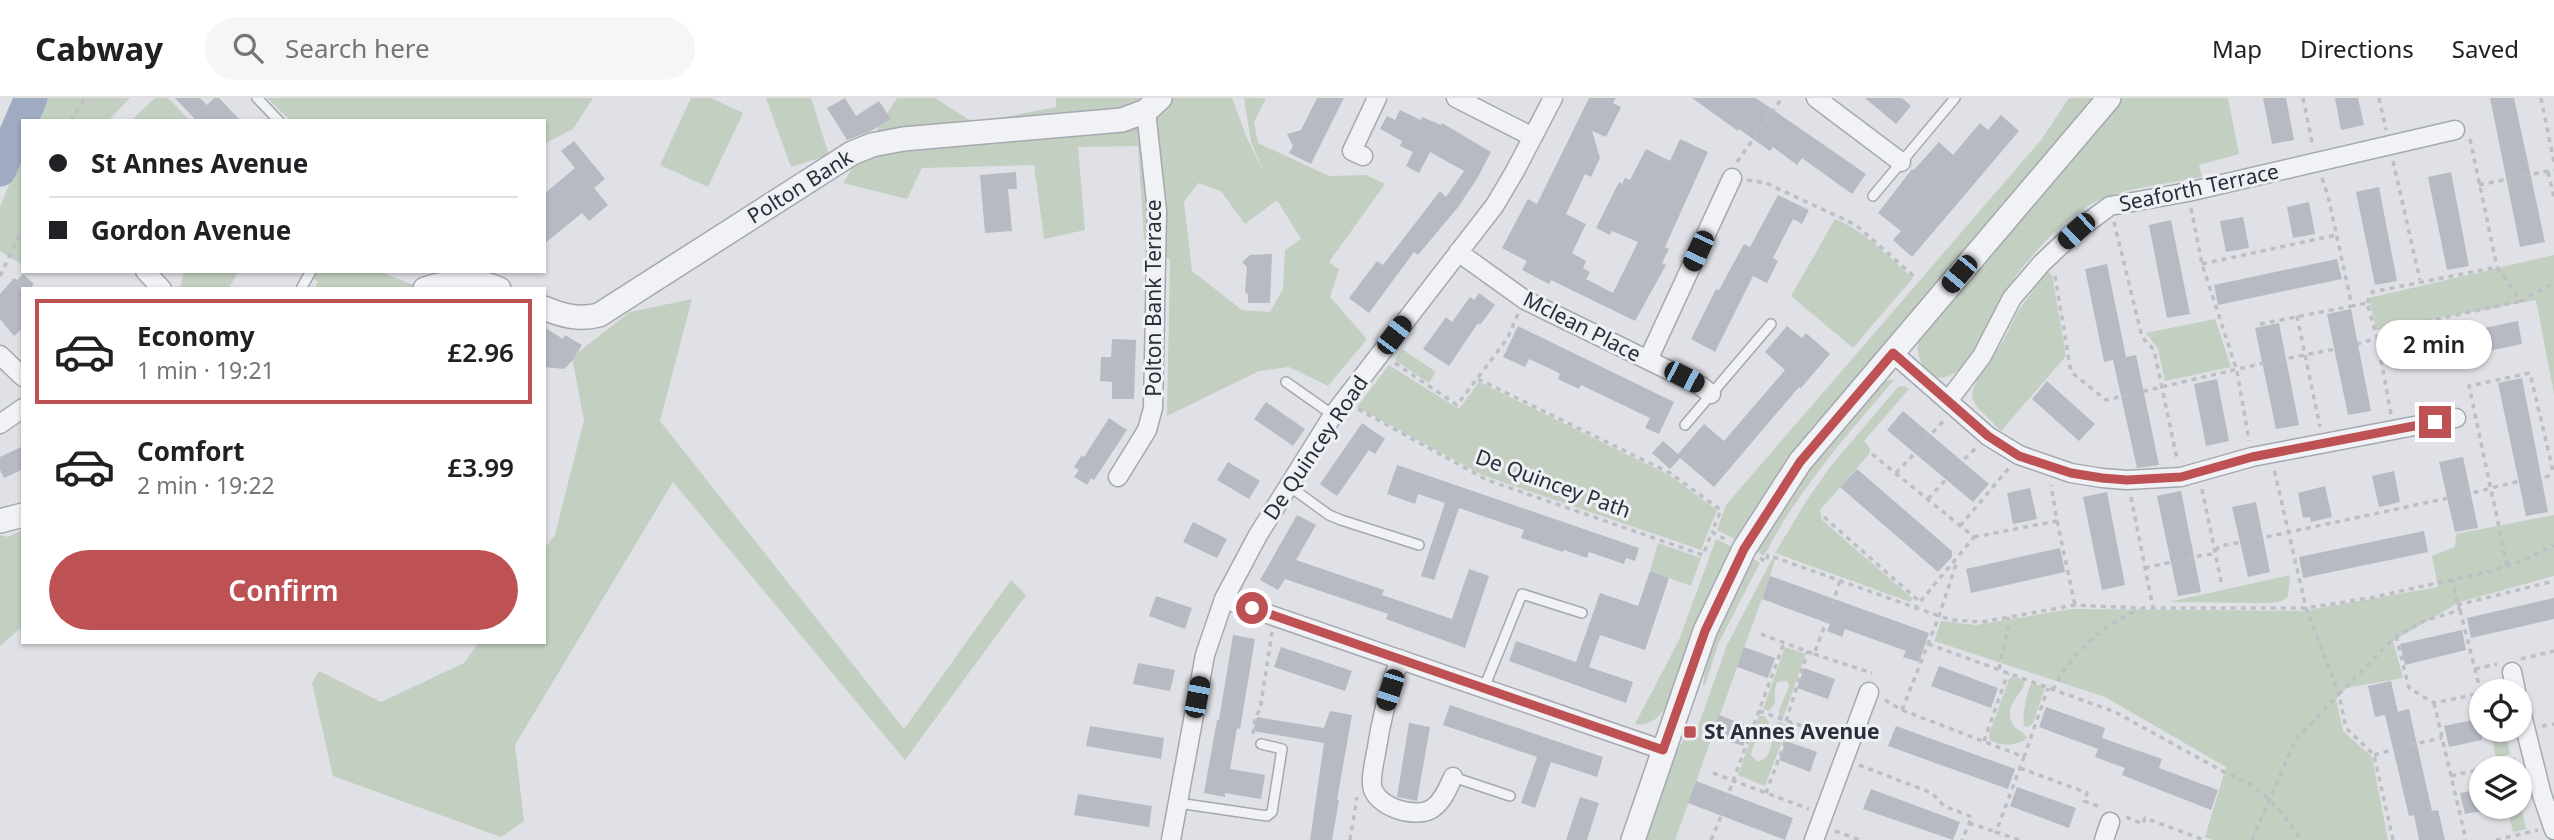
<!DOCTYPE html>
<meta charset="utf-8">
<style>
:root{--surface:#fff;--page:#f6f6f6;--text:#202124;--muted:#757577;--line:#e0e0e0;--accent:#be5154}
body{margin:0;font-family:"Noto Sans",sans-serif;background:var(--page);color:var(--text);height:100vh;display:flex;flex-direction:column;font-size:26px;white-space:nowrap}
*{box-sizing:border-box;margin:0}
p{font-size:23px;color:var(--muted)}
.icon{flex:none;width:38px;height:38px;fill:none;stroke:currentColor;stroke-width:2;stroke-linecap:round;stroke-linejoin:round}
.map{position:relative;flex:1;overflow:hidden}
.side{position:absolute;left:21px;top:189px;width:525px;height:357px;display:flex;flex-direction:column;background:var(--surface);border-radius:0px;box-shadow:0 2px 5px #0004}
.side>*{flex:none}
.top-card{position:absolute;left:21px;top:21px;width:525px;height:154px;border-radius:0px;box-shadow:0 2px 5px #0004;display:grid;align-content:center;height:154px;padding:0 28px;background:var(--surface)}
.buttons{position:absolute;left:2469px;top:581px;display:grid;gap:14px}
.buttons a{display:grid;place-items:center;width:63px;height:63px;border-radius:50%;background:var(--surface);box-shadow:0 2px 5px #0004;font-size:35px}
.end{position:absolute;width:32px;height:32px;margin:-16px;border:9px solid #be5154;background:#fff;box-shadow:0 0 0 4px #fff}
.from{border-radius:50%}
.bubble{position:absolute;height:49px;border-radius:24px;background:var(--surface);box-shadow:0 2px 5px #0004;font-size:23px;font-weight:600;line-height:49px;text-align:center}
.car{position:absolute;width:21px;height:42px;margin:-21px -10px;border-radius:9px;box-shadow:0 0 5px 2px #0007;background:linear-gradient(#222 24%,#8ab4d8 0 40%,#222 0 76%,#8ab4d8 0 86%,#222 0)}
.top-card b{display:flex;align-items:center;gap:24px;height:66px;font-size:26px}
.top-card b+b{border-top:2px solid var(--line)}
.top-card i{width:18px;height:18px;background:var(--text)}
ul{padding:12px 0 0;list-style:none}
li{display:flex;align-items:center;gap:21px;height:105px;margin:0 14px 10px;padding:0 14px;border:4px solid transparent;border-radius:0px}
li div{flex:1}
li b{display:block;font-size:26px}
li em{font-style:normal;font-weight:600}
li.on{border-color:var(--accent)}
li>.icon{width:63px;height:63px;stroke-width:1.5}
.button{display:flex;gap:14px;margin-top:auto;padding:14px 28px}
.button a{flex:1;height:80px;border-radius:42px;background:var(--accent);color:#fff;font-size:28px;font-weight:600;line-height:80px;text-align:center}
header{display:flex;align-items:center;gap:42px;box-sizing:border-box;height:98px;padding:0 35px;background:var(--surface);border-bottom:2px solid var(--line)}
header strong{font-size:33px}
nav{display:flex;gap:38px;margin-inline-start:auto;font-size:24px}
.search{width:490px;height:63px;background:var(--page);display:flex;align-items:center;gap:18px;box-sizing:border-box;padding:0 24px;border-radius:38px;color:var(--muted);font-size:26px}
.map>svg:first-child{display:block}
.green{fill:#c3cfc1;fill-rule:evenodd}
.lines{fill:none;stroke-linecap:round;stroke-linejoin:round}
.river{stroke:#9eabc3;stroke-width:33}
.building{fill:#b7bac3}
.service-casing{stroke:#a5a8b0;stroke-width:12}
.minor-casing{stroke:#a5a8b0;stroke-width:21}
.tertiary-casing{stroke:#a5a8b0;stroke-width:26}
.path{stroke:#bdbfc5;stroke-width:3.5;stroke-dasharray:5 5;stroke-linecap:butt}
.service{stroke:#f1f2f5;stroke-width:9}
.minor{stroke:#f1f2f5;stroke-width:18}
.tertiary{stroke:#f1f2f5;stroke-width:23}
.route{stroke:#be5154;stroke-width:9}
.poi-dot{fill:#be5154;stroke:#eef0f4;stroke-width:2.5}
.labels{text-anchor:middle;stroke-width:6;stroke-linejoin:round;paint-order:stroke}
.street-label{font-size:21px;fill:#2a2e3c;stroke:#eef0f4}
.poi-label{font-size:21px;font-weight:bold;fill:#2a2e3c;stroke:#eef0f4;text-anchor:start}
</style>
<header>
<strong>Cabway</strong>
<div class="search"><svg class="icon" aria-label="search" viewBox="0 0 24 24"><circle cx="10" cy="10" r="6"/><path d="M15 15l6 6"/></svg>Search here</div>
<nav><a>Map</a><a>Directions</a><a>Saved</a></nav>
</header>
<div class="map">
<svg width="2554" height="742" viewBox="0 0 2554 742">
<rect width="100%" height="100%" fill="#dfe1e6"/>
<!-- green -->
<path class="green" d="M43 0H130L108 23H34Z
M155 0H168L190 23H131Z
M267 0H593L573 31 544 46V23H291Z
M691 0H711L743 15 708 89 660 67Z
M766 0H811L829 57 791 69Z
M897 0H935L974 25 1056 9V0H1232L1246 38 1265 77 1251 44 1244 0H1266L1254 24 1258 45 1329 78 1366 77 1385 86 1329 164 1339 171 1330 199 1367 241 1328 288 1289 269 1259 273 1167 318 1170 162 1144 141 1138 48 1078 49 1085 132 1044 141 1034 67 922 70 907 101 843 85ZM1198 85 1221 93 1245 126 1277 102 1301 141 1285 152 1283 191 1270 214 1242 212 1192 173 1184 104Z
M2069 0H2095L1785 364 1735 441 1717 432 1726 407 2041 42Z
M2122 0H2228L2239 56 2199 67 2202 79C2169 86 2127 89 2097 103 2063 118 2016 172 1999 205 1987 229 1977 262 1953 276 1928 290 1915 260 1918 241Z
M23 52V167L0 153V109Z
M1835 121C1865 133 1888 159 1913 180L1853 250 1791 198Z
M2554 157V296L2536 202 2376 232 2369 200Z
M184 173H239L228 191H180Z
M305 173H378L416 188 411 191H314L318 184Z
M2047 173 2052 177 2066 258 2001 333 1978 310 1972 301 1973 292 1978 280 2003 243 2018 213Z
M692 201 660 323 904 631 1011 482 1026 497 905 662 673 384 515 647 524 723 501 739 333 678 312 585 319 573 381 604 464 565 479 544H544V451L555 437 584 322 572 259 630 214Z
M2215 221 2231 269 2165 283 2158 251 2146 235Z
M1402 251 1436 274 1429 285 1395 262Z
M1389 267 1459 311 1479 284 1669 377 1717 412 1701 452 1482 377 1357 309Z
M1887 282H1894C1846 338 1798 392 1764 458L1755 452 1793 390 1880 285Z
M1904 288 1909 291 1864 343 1870 350 1869 356 1820 412 1822 422 1913 501 1910 504 1775 455 1807 402 1830 369 1898 289Z
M2554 417V478L2460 504 2393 543 2403 580 2346 590 2336 601 2343 633 2372 659 2388 742H2213L2205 739 2226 669 2105 599 1934 543 1941 523 1976 527 2071 511 2303 513 2438 489 2432 458 2455 449 2456 436Z
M23 432V528L0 548V437L8 439Z
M1716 441 1732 449 1699 517 1666 608C1659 620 1650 628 1635 626L1679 542Z
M1658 445 1701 460 1691 488 1650 473Z
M1751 459 1760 465 1719 544 1705 587H1703L1708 553Z
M1772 461 1775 462 1770 478 1675 742H1642L1665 676 1686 637 1696 634 1727 547Z
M2290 477 2288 498 2282 503 2271 505 2169 504Z
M1785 549 1806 556 1783 620 1779 618V613L1789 588 1787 583 1777 584 1775 591V605L1769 613 1763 611Z
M2012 579 2020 580 2025 584C2022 597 2004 606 2012 625 2015 633 2024 632 2027 640 2018 648 2000 649 1990 642L1989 637 2009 581Z
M2032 585 2044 589V593L2033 625 2028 629 2024 628C2022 619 2027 591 2032 585Z
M1759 618H1764L1769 624C1765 636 1755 638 1751 657L1758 664C1777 656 1768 641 1775 626L1780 624 1788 627 1765 688 1738 677Z
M2490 632H2505L2510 656 2496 660Z
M2520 702 2526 731 2513 734 2507 709H2520Z"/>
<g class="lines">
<!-- river -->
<path class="river" d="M0 72 31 0"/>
</g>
<!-- building -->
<path class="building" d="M175 0H200L207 7 214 0H219L241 23H190L194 20Z
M845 0 856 18 879 3 891 21 871 33 847 42 827 10Z
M1317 0H1344L1311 66 1289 55 1293 48 1287 36 1301 32Z
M1589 0H1616L1613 5 1621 9 1606 39 1592 33 1600 60 1591 79 1585 76 1566 116 1586 126 1572 155 1586 163 1583 170 1590 174 1586 181 1613 195 1638 144 1612 133 1610 137 1596 130 1619 84 1622 86 1625 80 1630 82 1646 51 1670 63 1680 41 1708 54 1665 149 1669 151 1662 165 1666 167 1635 223 1551 182 1549 186 1522 172 1527 163 1502 150 1528 101 1537 106Z
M1692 0H1756L1866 76 1852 96 1802 60 1797 67 1773 49 1770 53 1739 31 1738 33Z
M1865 0H1902L1911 8 1896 26Z
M2263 0H2286L2294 42 2272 46Z
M2335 0H2358L2364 27 2341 32Z
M2490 0H2514L2545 144 2520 149Z
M1400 12 1421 22 1422 19 1441 27 1442 25 1491 54 1478 79 1459 108 1418 157 1414 154 1369 215 1349 200 1377 163 1383 167 1440 93 1446 99 1464 73 1430 54 1419 75 1406 68 1413 54 1400 48 1402 43 1380 31 1387 18 1395 22Z
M2001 17 2019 33 1912 159 1893 142 1901 133 1878 115 1912 71 1914 72 1939 44 1953 57 1980 25 1988 32Z
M574 43 605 81 594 90 608 107 589 123 582 115 544 146V96L575 70 561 53Z
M1016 74 1017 91H1008L1012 133 985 135 980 77Z
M2451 74 2469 168 2447 172 2428 79Z
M2379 89 2397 183 2375 187 2356 94Z
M1778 97 1809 112 1802 126 1793 121 1773 160 1778 163 1767 185 1753 178 1715 254 1691 241 1716 191 1719 192 1744 146 1750 149Z
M2309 104 2315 136 2293 140 2287 109Z
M2243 119 2249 150 2226 154 2220 123Z
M2171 122 2190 216 2167 220 2149 127Z
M1272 156 1270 205H1248V196L1245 194 1247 169 1242 164 1250 157Z
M2337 161 2342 181 2218 207 2214 187Z
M2107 166 2126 259 2136 257 2159 367 2137 370 2113 262 2104 264 2085 171Z
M23 176 34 186 30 191H23V230L14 238 0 221V196L14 180 17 182Z
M1479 195 1495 207 1480 227 1478 225 1449 268 1423 251 1446 219 1452 224 1470 199 1474 202Z
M2351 211 2371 313 2348 317 2327 216Z
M2518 223 2522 246 2396 272 2392 249Z
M2279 225 2299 327 2276 331 2255 230Z
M1518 228 1674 304 1659 336 1645 330 1650 320 1581 287 1579 291 1558 281 1560 276 1555 273 1529 261 1525 269 1503 259Z
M1787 228 1802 240 1806 235 1830 256 1801 290 1799 289 1714 389 1680 360 1670 371 1652 355 1663 343 1678 356 1704 326 1724 343 1785 272 1765 254Z
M544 229 563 241 565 237 582 247 572 263 564 271 544 269Z
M1112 241 1136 242 1134 301H1112V284L1100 283 1101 259H1111Z
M2522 280 2548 414 2526 418 2498 285Z
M2217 281 2229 343 2206 348 2194 286Z
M2047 283 2095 326 2079 343 2032 301Z
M1266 304 1305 331 1293 348 1254 321Z
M1903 313 1989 386 1973 404 1887 332Z
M1109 320 1127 332 1094 382 1091 380 1087 387 1074 379 1079 372 1074 369 1082 357 1084 359Z
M1362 325 1385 341 1375 356 1369 352 1337 398 1320 386Z
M23 348V371L4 380 0 372V359Z
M2463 359 2478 430 2455 434 2439 364Z
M1228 364 1260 383 1249 401 1217 382Z
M1397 367 1639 450 1635 463 1626 460 1624 466 1589 454 1587 460 1564 452 1563 454 1521 440 1524 432 1459 410 1434 482 1421 478 1445 405 1418 396 1415 406 1387 396Z
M1857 371 1952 453V459L1938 474 1840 389Z
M2394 373 2400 404 2379 409 2372 378Z
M2325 388 2332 419 2311 424 2310 419 2303 420 2298 395Z
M2030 390 2037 421 2013 426 2007 395Z
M2181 393 2201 494 2178 498 2157 398Z
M2107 394 2125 487 2102 492 2083 399Z
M2256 404 2270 474 2248 479 2232 409Z
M1297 417 1316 427 1296 462 1384 492 1382 497 1452 521 1469 471 1489 478 1465 550 1386 521 1388 516 1285 481 1278 492 1260 482Z
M1193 424 1227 441 1217 460 1183 444Z
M2424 433 2428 454 2303 480 2299 459Z
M2060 450 2065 474 1971 495 1966 471Z
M1650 473 1669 480 1645 552 1600 537 1589 569 1633 584 1626 605 1509 563 1516 543 1576 564 1600 495 1638 508Z
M1770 478 1929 535 1919 564 1903 559 1906 553 1845 531 1842 539 1827 533 1830 526 1762 501Z
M1156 498 1192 510 1185 531 1149 518Z
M2554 500V521L2471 540 2467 520Z
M2462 532 2466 552 2405 567 2400 546Z
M1233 537 1255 541 1240 631 1237 630 1230 671 1265 677 1261 701 1225 695V699L1204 695 1217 622H1219Z
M1281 549 1352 573 1345 593 1274 569Z
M1744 549 1775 560 1768 580 1737 569Z
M1138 565 1175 572 1170 593 1133 586Z
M1939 568 1998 590 1991 610 1931 588Z
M1804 570 1835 581 1828 601 1797 590Z
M2391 583 2398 614 2375 619 2368 588Z
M1450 607 1603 659 1597 679 1551 664 1535 710 1521 705 1537 659 1443 627Z
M2046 609 2105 630 2102 640 2162 661 2159 670 2218 692 2211 712 2122 677 2125 670 2095 659 2098 651 2039 629Z
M2409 611 2432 713 2438 712 2445 742H2419L2414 717 2409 718 2385 617Z
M1330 613 1352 617 1337 702H1339L1332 742H1310L1324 645 1253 633 1257 619 1324 630Z
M1719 617 1750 629 1743 648 1712 637Z
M2482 620V642L2449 649 2444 628Z
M1409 625 1430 629 1417 703 1397 699Z
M1090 628 1164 640 1161 661 1086 648Z
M1896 628 2015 671 2008 691 1888 648Z
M1786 643 1817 654 1810 674 1779 662Z
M1696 683 1793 720 1785 742 1688 705Z
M2017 689 2076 710 2069 730 2010 708Z
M1871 691 1960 724 1953 742 1863 711Z
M2482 691V713L2465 716 2460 695Z
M1078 696 1152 708 1149 729 1074 717Z
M1580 699 1599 705 1593 723 1587 742H1566Z"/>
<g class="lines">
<!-- service casing -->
<g class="service-casing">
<path id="service" d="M257 0 279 23
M1873 98 1955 0
M301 191 311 173
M1286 284 1333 317
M1685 327 1771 226
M1289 388 1329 417 1341 422 1419 447
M1484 590 1522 496 1582 515
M1453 679 1510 698
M1178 705 1267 718 1272 714 1282 651 1261 646"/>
</g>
<!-- minor casing -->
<g class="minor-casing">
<path id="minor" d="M1456 0 1533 39
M1816 0 1901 64
M1363 58 1352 53 1377 0
M1458 154 1525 202 1701 288 1711 296
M145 173 162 191
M1893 255 1988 338 2019 357 2071 375 2102 380 2127 382 2181 379 2252 359 2456 320
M0 257 23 279
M1648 262 1732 80
M1948 303 1982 258 2012 200 2042 165 2076 133 2110 108 2188 94 2455 32
M0 326 23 310
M1118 379 1147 332 1153 310 1157 113 1146 13
M1224 501 1663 652
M1400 561C1388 592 1381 622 1376 655 1374 665 1371 677 1372 687 1374 709 1417 722 1433 710 1443 703 1448 690 1453 679
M2512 574 2516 593
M2520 609 2542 697 2554 732
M1171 742 1205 557 1224 501 1258 437 1333 317 1495 107 1515 73 1553 0
M1814 742 1869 594
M2104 742 2110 724"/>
</g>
<!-- tertiary casing -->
<g class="tertiary-casing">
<path id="tertiary" d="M425 191C449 183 475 180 499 191
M544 210C563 218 579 222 599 217L852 55 872 47 903 41 1122 22 1146 13 1160 0
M0 423 23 417
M1633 742 1705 533 1744 451 1800 364 2109 0"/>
</g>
<!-- path -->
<path class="path" d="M2303 0 2313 49
M2379 0 2386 32
M2541 0 2554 64
M70 23 85 0
M2470 41 2497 169
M2393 63 2420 182
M1737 64 1782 0
M2548 74 2554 99
M2524 78 2554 72
M2322 80 2328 98 2352 208 2367 205 2377 240 2351 248
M1747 82 1766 85 1856 127 1917 181
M2479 87 2513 80
M2191 110 2202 166 2237 273 2249 343
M2114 124 2142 239 2154 252 2177 361
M2202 166 2336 137
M0 178 23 130
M2055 178 2071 274 2106 302 2268 264
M2367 205 2372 194 2497 169 2521 203 2554 185
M2297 218 2320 329
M2260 226 2352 208
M2279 262 2340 250
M1395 265 1457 307 1507 241 1518 216
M1478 281 1670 375 1721 412 1712 434
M1358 311 1487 382 1703 457 1712 434 1728 443
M2391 316 2377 240 2388 232 2521 203
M1926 342 1945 321
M1872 356 1974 439 1915 510
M1957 368 1976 350
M1896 375 1919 351
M2535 381 2554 377
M2202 391 2222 488
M2464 397 2523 382
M2131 399 2153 510
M1928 401 1950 377
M1824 419 1920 504
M2057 423 2075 507
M1960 428 2009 370
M1974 439 2057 423 2051 387
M2257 441 2453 399
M1760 460 1766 464 1768 457 1939 518 1952 522 1982 524 2075 507 2140 510H2306L2370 500 2491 473 2525 462 2554 447
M2187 460 2211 456 2220 448 2246 443
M2507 467 2469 288 2530 275 2554 377
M2145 470 2176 463
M1832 507 1840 483
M2457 507 2554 483
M2460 512 2481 595
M1761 536 1814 556 1828 519
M2396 538 2409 590 2434 605 2482 595
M1928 546 2115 614 2226 675C2259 686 2283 713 2301 742
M1814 556 1872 575
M2521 561 2554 553
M1999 571 2009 526 2008 519
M2475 571 2497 566
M2053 592C2071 554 2102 529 2139 511
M1885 602 1902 612 2024 659 2048 590
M2434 605 2466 742
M1902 612 1939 518 1957 463
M1759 613 1836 640
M1786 623 1808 553
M2542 628 2554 626
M1253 636 1255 619 1260 612 1272 534
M1984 643 2008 575
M2410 647 2442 640
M2374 657 2399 650
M1859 667 1932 695 1944 708 1972 719 1962 742
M2020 670 2087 695 2084 703 2103 710
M2483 670 2515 662
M1713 675 1809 711
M2451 678 2482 671
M1766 695 1792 625
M1726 702 1784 545
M2126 719 2143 726 2145 720 2204 742
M1969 725 1996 734
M1835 733 1860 742
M1350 742 1357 699
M1711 742 1723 714
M2019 742 1996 734 2024 659
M2252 742 2295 643 2339 596 2306 510 2274 371
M2393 742 2374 657 2346 630 2339 596 2396 538 2424 523 2460 512 2457 507 2453 482
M2496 742 2538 732"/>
<!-- service -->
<use href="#service" class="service"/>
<!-- minor -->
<use href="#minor" class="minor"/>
<!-- tertiary -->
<use href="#tertiary" class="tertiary"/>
</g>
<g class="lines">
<!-- route -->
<path class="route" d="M1252 510 1663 652 1705 533 1744 451 1800 364 1893 255 1988 338 2019 358 2071 375 2102 380 2127 382 2181 379 2252 359 2435 324"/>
</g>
<!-- markers -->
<rect class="poi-dot" x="1683" y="627" width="14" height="14" rx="3.5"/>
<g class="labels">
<!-- street labels -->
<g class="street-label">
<text transform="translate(800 89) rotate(-32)" y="7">Polton Bank</text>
<text transform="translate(2199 90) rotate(-12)" y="7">Seaforth Terrace</text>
<text transform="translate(1154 200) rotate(-90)" y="7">Polton Bank Terrace</text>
<text transform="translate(1582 229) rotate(27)" y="7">Mclean Place</text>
<text transform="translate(1316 350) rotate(-56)" y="7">De Quincey Road</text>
<text transform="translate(1553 386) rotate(20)" y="7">De Quincey Path</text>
</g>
<!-- poi labels -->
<g class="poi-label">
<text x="1704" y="641">St Annes Avenue</text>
</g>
</g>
</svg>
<div class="buttons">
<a><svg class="icon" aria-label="locate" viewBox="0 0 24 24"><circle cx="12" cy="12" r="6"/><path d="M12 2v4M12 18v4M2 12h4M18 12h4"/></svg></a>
<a><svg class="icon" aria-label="layers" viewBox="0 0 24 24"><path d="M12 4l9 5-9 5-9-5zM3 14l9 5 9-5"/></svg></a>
</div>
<i class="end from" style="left:1252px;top:510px"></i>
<i class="end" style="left:2435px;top:324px"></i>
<div class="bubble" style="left:2376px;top:222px;width:116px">2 min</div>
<i class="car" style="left:2076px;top:133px;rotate:227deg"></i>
<i class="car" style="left:1698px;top:153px;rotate:205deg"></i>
<i class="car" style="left:1959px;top:176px;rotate:220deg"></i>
<i class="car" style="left:1394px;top:237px;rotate:37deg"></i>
<i class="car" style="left:1684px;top:279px;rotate:117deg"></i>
<i class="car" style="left:1390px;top:592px;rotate:198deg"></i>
<i class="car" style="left:1197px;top:599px;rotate:11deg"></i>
<div class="top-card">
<b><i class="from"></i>St Annes Avenue</b>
<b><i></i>Gordon Avenue</b>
</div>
<section class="side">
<ul>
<li class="on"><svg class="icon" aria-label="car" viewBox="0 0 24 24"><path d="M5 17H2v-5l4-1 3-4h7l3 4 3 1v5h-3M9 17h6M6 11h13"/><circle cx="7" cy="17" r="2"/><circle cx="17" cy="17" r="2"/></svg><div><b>Economy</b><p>1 min · 19:21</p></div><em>£2.96</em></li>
<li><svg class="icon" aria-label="car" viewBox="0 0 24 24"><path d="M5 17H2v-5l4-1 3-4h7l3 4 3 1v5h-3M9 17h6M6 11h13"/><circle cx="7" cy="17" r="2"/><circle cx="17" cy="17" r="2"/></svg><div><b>Comfort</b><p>2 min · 19:22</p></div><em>£3.99</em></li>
</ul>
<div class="button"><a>Confirm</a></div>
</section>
</div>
